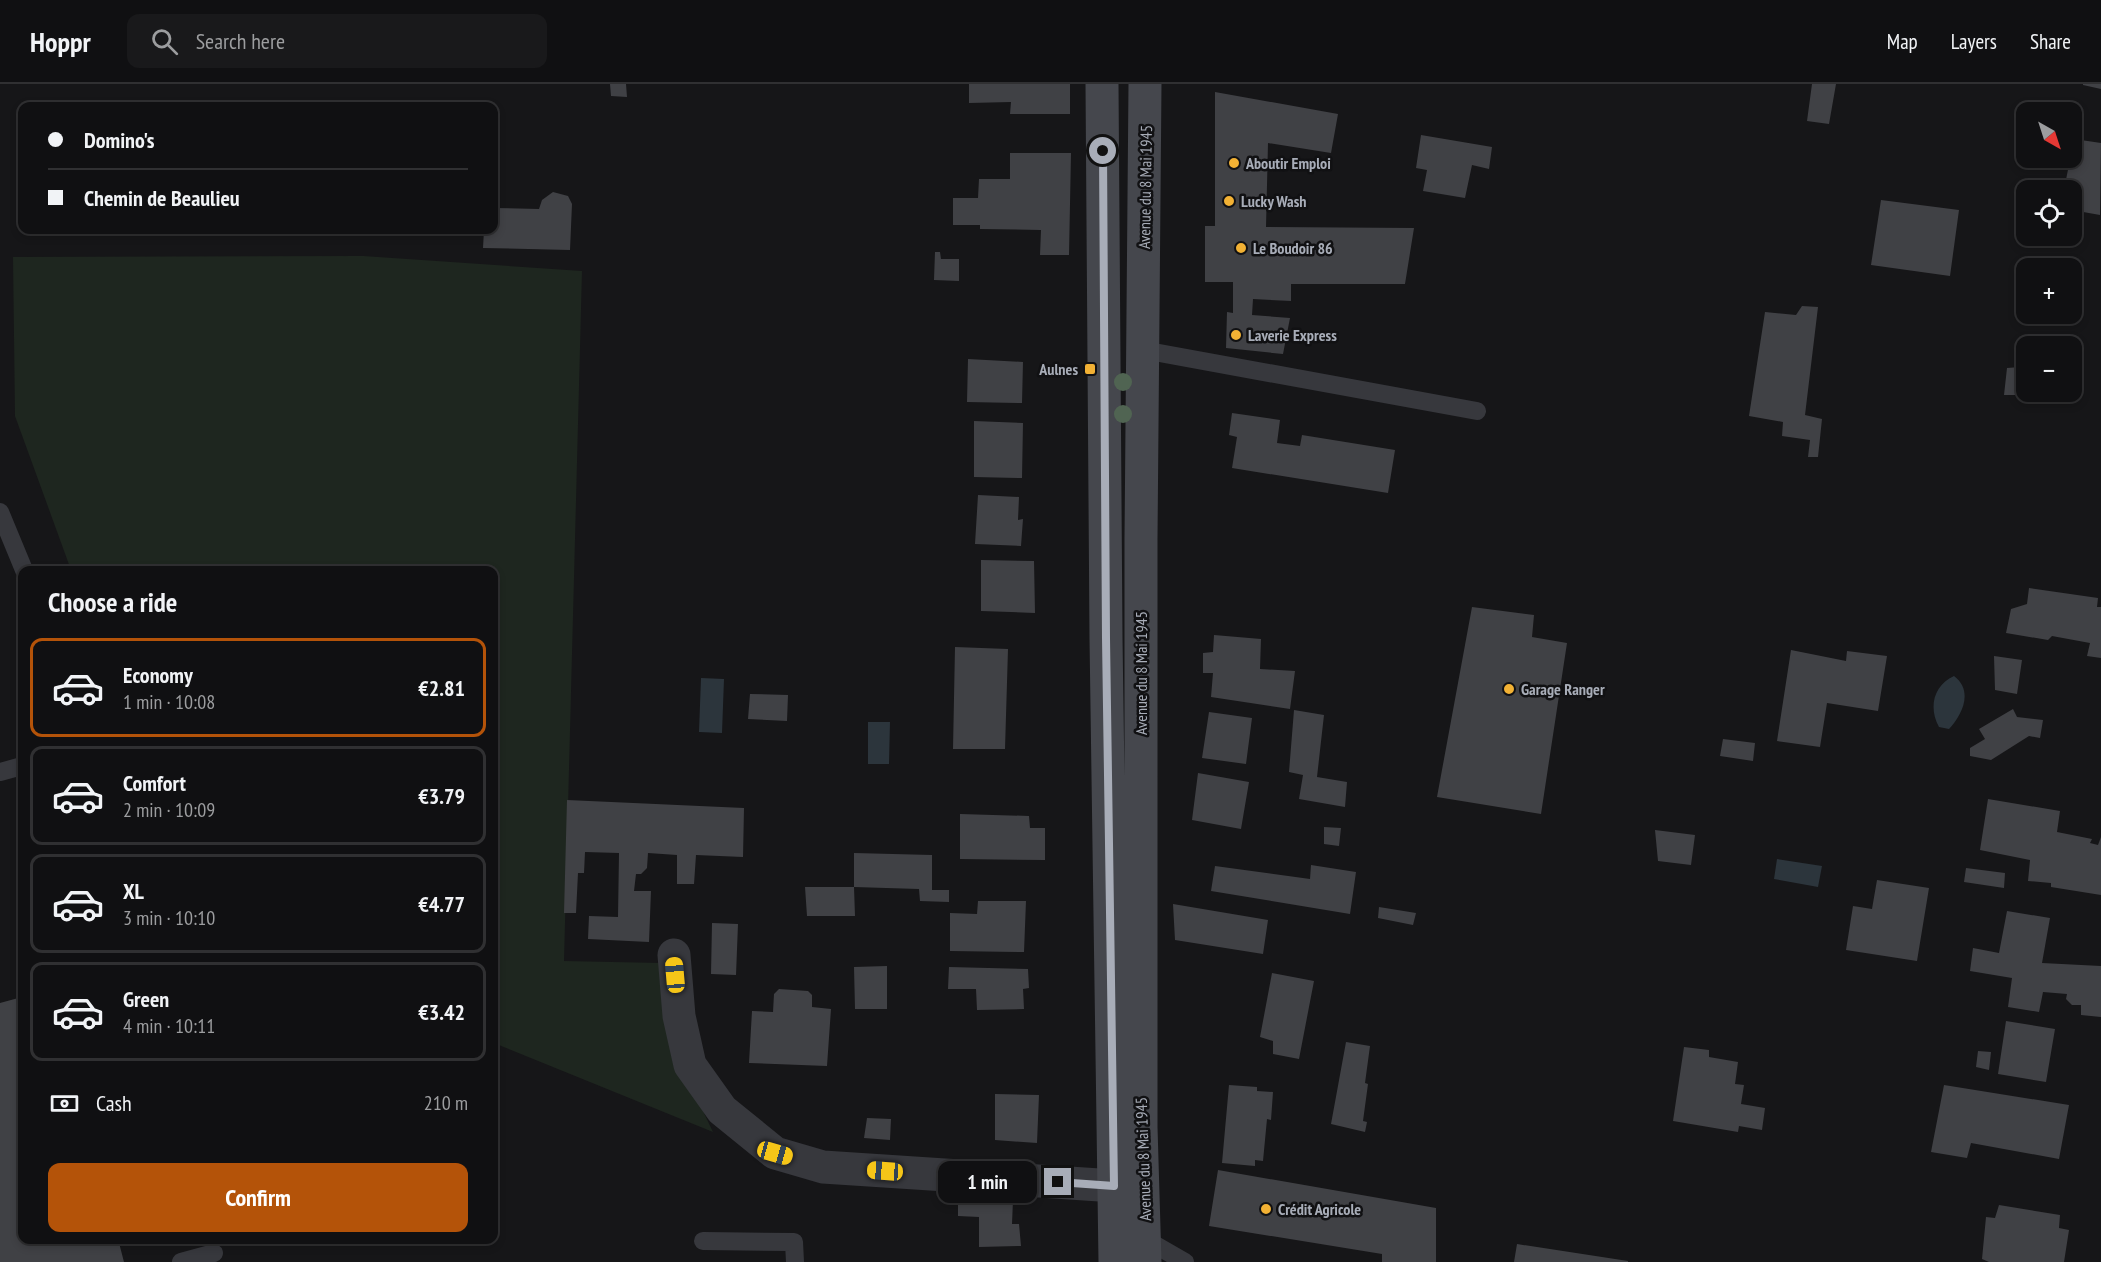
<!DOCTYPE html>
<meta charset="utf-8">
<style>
:root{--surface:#101012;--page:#19191b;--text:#f1f3f6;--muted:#9c9d9f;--line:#303032;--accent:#b45309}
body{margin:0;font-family:"PT Sans Narrow",sans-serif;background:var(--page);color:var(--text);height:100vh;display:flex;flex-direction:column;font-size:22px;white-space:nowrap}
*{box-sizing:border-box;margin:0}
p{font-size:20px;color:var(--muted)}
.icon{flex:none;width:33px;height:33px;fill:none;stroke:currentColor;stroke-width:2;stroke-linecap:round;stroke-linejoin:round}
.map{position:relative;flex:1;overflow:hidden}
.sheet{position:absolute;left:18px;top:482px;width:480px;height:678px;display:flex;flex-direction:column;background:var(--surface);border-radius:12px;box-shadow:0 3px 9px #0003,0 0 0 2px var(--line)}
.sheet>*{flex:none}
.banner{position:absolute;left:18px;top:18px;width:480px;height:132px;border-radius:12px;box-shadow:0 3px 9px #0003,0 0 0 2px var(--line);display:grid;align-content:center;height:132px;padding:0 30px;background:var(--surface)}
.needle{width:39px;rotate:141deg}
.controls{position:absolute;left:2016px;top:18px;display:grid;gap:12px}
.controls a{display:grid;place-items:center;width:66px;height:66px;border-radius:12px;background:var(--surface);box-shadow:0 3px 9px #0003,0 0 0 2px var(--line);font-size:30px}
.end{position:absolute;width:27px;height:27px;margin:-14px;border:8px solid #a8adb8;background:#111;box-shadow:0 0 0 3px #111}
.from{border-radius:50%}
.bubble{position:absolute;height:42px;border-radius:12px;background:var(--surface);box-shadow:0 3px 9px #0003,0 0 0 2px var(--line);font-size:20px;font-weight:700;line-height:42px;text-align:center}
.car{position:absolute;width:18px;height:36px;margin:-18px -9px;border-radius:8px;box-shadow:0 0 4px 2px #0007;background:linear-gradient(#f5c518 24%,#345 0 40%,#f5c518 0 76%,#345 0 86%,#f5c518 0)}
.banner b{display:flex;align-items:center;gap:21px;height:57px;font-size:22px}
.banner b+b{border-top:2px solid var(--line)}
.banner i{width:15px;height:15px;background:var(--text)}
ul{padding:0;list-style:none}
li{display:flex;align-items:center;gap:18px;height:99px;margin:0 12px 9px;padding:0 18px;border:3px solid var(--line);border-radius:12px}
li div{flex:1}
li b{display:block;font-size:22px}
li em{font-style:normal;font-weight:700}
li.current{border-color:var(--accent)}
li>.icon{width:54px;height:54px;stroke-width:1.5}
h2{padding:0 30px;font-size:27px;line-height:72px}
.pay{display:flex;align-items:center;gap:15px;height:66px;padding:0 30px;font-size:22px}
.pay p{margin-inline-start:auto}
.cta{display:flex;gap:12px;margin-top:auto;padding:12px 30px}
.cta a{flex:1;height:69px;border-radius:12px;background:var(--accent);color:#fff;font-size:24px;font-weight:700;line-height:69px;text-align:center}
header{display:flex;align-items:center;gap:36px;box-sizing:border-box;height:84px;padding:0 30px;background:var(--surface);border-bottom:2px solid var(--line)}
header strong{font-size:28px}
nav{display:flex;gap:33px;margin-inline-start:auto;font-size:21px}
.search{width:420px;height:54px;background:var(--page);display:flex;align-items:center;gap:15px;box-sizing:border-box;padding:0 21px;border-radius:12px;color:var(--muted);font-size:22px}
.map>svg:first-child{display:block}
.green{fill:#1e261f}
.water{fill:#2c353c}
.building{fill:#404145}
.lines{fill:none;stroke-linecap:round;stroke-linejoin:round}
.service{stroke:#37383d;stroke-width:18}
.minor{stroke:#37383d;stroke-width:33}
.secondary{stroke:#45474d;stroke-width:33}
.tree{fill:#506452}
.route{stroke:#a8adb8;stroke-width:8}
.poi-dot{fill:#f2b134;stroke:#111113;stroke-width:2}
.labels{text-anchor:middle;stroke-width:5;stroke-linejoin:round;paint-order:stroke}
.poi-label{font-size:16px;font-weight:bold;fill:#a8adb8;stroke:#111113;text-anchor:start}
.street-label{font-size:16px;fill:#a8adb8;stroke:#111113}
</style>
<header>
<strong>Hoppr</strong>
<div class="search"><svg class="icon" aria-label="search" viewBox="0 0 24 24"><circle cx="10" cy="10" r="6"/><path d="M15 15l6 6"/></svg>Search here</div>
<nav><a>Map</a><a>Layers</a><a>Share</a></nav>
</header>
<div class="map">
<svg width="2101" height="1178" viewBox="0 0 2101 1178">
<rect width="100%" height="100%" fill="#161618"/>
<!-- green -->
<path class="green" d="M363 172 582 187 564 877 661 879 669 956 713 1048 494 959V486H71L15 332 13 173Z"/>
<!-- water -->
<path class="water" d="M1954 592C1974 607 1962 631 1949 645L1939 643C1928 623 1934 601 1954 592Z
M701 594 724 595 722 649 699 648Z
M868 638H890L889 680H868Z
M1777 775 1822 782 1818 803 1774 795Z"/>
<!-- building -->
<path class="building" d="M610 0H626L627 13 611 12Z
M969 0H1070V30H1010L1011 18 969 19Z
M1812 0H1836L1829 40 1807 37Z
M2083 0H2101V5L2083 1Z
M1215 8 1338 30 1331 69 1268 59 1266 143 1414 144 1405 200H1291V217L1253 215 1252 231 1290 234 1283 270 1226 264 1227 228 1233 229V198H1205V142H1215Z
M1421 51 1492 63 1489 85 1472 81 1465 114 1423 107 1427 86 1416 84Z
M2074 55 2101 59 2100 131 2072 126V106H2064Z
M1010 69H1071L1069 171H1040L1041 146 980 145V141H953V114H978L979 95H1010Z
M553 108 568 112 572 120 570 166 483 164 484 146H494V124L539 125 542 116Z
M1881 116 1959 126 1950 192 1871 181Z
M935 168H940L941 175H959V197L934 196Z
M1802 222 1818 223 1805 331 1822 335 1818 373H1808L1810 356 1782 352 1783 338 1749 332 1765 228 1796 231Z
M968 275 1023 278 1022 319 967 318Z
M2020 283 2016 311H2004L2007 284Z
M1232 329 1280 336 1277 359 1300 362 1302 351 1395 366 1388 409 1232 384 1237 353 1229 351Z
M974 337 1023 339 1022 394 974 393Z
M978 411 1019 413 1018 436 1023 435 1021 462 975 460Z
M981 476 1034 477 1035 529 981 527Z
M2029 504 2098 514 2097 523H2101V574L2087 572 2090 559 2052 552 2048 556 2006 549 2011 525 2027 520Z
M1472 523 1534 531 1532 553 1567 559 1541 730 1437 713Z
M1214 551 1261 555 1260 585 1295 587 1290 625 1211 613 1213 589H1203V569L1213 568Z
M955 563 1008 565 1005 665H953Z
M1791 566 1846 577 1847 567 1887 572 1878 627 1827 619 1820 663 1777 657Z
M1994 572 2022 576 2017 610 1995 606Z
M750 610 788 611 787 637 748 635Z
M2013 625 2017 633 2043 636 2040 654 2029 652 1991 676 1970 672V664L1985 655 1979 645Z
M1294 626 1324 631 1317 693 1347 698 1345 723 1299 715 1303 691 1289 688Z
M1209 628 1252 634 1246 680 1202 674Z
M1723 655 1755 659 1753 677 1720 672Z
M1198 689 1249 698 1241 745 1192 736Z
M1988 715 2060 727 2057 748 2092 755 2090 759 2098 761 2101 753V811L2051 803V799L2028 797 2030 776 1980 766Z
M567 716 744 724 743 773 696 771 694 800H677V771L648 769 647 784 641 790H636L634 807H651L649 858 588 855 589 832 618 833 619 769 585 768 584 789H578L576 829H564Z
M960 730 1029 732 1030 744H1045V776L960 775Z
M1324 743 1341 744 1339 762 1324 760Z
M1655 746 1695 751 1691 781 1658 777Z
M854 769 932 771V806H949V818L920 817 919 805 854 803 855 832H807L805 803H854Z
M1311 781 1356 788 1350 830 1211 807 1215 782 1310 795Z
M1966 784 2005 789 2004 804 1964 798Z
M1877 796 1929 804 1917 877 1846 866 1853 822 1872 825Z
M978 817H1026L1024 868 950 867V829L977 830Z
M1173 820 1268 836 1263 870 1175 856Z
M1379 823 1416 829 1413 841 1378 834Z
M2007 827 2050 834 2042 879 2101 882V933L2081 931V921H2072L2066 915 2067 910 2043 908 2039 928 2008 923 2012 894 1970 887 1973 864 1999 869Z
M712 839 738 840 736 891 711 890Z
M887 882V925H855L854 883Z
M949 883 1028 885 1029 904 1023 905 1024 925 977 926 976 905H948Z
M1272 889 1314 897 1299 975 1273 970V957L1260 953Z
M779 905 808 907 812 911V923L831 925 827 982 749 979 752 927 773 928 774 910Z
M22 913V1155H118L124 1178H0V919Z
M2006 937 2055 945 2046 998 1998 990Z
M1346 958 1370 962 1365 999 1368 1000 1363 1037 1367 1038 1365 1048 1331 1040Z
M1684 963 1709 966V973L1738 978 1735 1000 1744 1001 1741 1020 1765 1024 1762 1046 1739 1042 1738 1048 1673 1037Z
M1978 967 1991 968 1989 986 1976 983Z
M1229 1001 1257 1003V1007L1273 1008 1271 1036 1267 1035 1263 1077 1255 1076V1082L1222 1079Z
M1944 1001 2069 1021 2059 1075 1971 1059 1967 1074 1931 1068Z
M995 1010 1039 1011 1037 1059 995 1056Z
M867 1034 891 1035 890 1056 864 1054Z
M1218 1086 1436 1124V1178H1382V1170L1209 1142Z
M958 1115 1013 1116 1012 1140H1019L1021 1162 979 1163V1133L958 1132Z
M1999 1121 2060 1131 2059 1144 2069 1146 2064 1178H1989L1982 1175 1986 1133 1995 1134Z
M1517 1160 1628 1177V1178H1514Z"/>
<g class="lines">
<!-- service -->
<path class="service" d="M1143 266 1477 327
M0 428 24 486
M0 688 22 682
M1145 1155 1185 1178
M703 1157 794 1158 795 1178
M181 1178 214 1169"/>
<!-- minor -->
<path class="minor" d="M674 871 679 932 690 981 722 1026 775 1069 823 1083 1115 1102"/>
<!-- secondary -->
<path class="secondary" d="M1102 0 1106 554 1115 1178
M1145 0 1141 455V1043L1145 1178"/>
</g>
<!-- trees -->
<g class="tree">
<circle cx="1123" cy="298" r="9"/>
<circle cx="1123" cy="330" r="9"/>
</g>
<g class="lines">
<!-- route -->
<path class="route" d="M1058 1098 1114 1102 1106 554 1103 67"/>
</g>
<!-- markers -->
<g class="poi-dot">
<circle cx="1234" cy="79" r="6"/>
<circle cx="1229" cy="117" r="6"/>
<circle cx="1241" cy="164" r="6"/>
<circle cx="1236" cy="251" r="6"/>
<rect x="1084" y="279" width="12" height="12" rx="3"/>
<circle cx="1509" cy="605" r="6"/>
<circle cx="1266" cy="1125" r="6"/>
</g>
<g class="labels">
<!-- poi labels -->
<g class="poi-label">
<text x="1246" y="85">Aboutir Emploi</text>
<text x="1241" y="123">Lucky Wash</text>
<text x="1253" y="170">Le Boudoir 86</text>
<text x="1248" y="257">Laverie Express</text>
<text x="1078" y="291" text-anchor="end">Aulnes</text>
<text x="1521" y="611">Garage Ranger</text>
<text x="1278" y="1131">Crédit Agricole</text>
</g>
<!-- street labels -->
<g class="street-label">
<text transform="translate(1145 103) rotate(-89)" y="6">Avenue du 8 Mai 1945</text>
<text transform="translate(1141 589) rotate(-90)" y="6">Avenue du 8 Mai 1945</text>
<text transform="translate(1143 1075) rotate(-92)" y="6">Avenue du 8 Mai 1945</text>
</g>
</g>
</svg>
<div class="controls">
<a><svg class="needle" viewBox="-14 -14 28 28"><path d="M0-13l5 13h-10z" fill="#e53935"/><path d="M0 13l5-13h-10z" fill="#9c9d9f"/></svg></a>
<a><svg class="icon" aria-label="locate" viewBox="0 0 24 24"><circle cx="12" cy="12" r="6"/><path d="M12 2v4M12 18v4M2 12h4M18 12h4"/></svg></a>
<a>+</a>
<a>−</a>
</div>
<i class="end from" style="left:1103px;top:67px"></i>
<i class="end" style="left:1058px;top:1098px"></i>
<div class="bubble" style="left:938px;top:1077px;width:99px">1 min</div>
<i class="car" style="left:675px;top:891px;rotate:355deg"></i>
<i class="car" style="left:775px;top:1069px;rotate:106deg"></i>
<i class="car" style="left:885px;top:1087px;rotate:274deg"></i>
<div class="banner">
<b><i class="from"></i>Domino's</b>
<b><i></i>Chemin de Beaulieu</b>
</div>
<section class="sheet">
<h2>Choose a ride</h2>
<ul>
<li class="current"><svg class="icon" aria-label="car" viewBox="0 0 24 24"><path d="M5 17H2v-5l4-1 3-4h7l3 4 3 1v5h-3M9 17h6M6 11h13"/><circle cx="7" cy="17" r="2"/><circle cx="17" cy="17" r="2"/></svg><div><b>Economy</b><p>1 min · 10:08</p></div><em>€2.81</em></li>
<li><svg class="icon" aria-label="car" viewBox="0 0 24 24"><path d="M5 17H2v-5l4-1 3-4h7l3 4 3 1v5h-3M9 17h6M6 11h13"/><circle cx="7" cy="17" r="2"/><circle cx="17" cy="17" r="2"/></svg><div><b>Comfort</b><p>2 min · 10:09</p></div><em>€3.79</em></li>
<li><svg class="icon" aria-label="car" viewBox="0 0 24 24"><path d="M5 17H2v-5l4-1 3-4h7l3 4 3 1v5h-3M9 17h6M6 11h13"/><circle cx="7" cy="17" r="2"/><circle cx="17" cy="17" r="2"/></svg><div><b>XL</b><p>3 min · 10:10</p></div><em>€4.77</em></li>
<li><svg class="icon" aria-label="car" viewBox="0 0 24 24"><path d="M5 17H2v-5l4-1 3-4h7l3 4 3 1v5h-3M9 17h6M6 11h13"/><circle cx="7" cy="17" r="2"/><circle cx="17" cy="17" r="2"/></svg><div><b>Green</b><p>4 min · 10:11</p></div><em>€3.42</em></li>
</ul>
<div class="pay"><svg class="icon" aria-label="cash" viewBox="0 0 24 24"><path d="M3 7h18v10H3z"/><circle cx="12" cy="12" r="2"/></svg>Cash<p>210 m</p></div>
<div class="cta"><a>Confirm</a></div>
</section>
</div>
